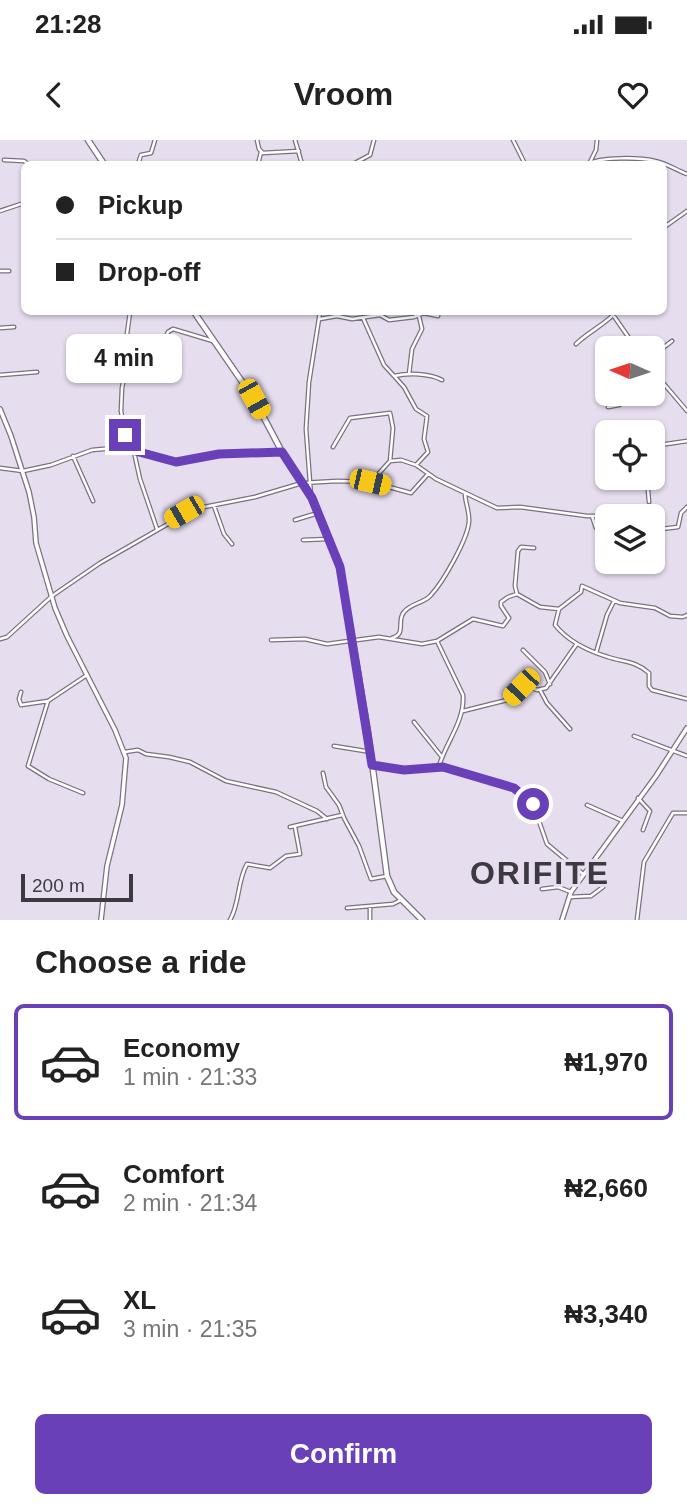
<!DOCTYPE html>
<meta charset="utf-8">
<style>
:root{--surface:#fff;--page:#f6f6f6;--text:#222;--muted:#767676;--line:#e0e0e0;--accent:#6940b8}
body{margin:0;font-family:Helvetica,sans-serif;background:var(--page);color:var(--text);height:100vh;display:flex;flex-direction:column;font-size:26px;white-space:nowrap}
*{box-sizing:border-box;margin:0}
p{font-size:23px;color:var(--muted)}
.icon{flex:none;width:38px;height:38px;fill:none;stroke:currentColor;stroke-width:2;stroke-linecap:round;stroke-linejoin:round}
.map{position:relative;height:780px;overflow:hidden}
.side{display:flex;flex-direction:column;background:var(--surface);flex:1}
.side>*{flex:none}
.top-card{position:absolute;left:21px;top:21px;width:646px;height:154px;border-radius:10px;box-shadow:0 2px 5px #0004;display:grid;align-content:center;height:154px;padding:0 35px;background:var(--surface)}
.needle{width:46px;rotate:273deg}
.controls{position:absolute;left:595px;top:196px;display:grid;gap:14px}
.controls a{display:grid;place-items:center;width:70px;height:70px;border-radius:10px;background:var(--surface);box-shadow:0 2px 5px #0004;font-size:35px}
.scale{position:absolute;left:21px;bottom:18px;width:112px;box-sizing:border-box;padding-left:7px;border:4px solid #3d3940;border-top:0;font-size:19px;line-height:24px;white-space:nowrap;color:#3d3940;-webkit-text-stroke:5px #e6ddee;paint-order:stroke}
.end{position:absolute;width:32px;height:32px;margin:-16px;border:9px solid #6940b8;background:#fff;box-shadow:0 0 0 4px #fff}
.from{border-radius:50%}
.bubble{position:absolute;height:49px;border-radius:10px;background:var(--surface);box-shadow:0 2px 5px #0004;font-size:23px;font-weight:800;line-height:49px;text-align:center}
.car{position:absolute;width:21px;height:42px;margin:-21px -10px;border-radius:9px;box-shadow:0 0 5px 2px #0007;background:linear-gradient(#f5c518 24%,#345 0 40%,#f5c518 0 76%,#345 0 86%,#f5c518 0)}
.top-card b{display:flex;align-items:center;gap:24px;height:66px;font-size:26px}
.top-card b+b{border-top:2px solid var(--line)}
.top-card i{width:18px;height:18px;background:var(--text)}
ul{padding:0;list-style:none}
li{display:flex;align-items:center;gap:21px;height:116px;margin:0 14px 10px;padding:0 21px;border:4px solid transparent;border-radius:10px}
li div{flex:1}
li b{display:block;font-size:26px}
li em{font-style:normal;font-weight:800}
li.selected{border-color:var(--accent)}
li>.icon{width:63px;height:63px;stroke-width:1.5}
h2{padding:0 35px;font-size:32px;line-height:84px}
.action{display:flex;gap:14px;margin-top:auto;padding:14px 35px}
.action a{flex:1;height:80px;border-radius:10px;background:var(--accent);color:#fff;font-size:28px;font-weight:800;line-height:80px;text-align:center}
.status{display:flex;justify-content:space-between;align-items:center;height:49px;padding:0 35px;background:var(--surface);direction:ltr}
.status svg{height:19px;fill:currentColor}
header{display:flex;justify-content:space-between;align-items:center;height:91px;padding:0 35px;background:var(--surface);font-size:32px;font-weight:800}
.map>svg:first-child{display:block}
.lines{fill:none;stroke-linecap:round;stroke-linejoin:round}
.minor-casing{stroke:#7a7181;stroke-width:5}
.tertiary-casing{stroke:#7a7181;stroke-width:6}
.secondary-casing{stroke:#7a7181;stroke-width:7}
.minor{stroke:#fff;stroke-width:2.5}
.tertiary{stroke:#fff;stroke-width:3.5}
.secondary{stroke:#fff;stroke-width:4.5}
.route{stroke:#6940b8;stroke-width:9}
.labels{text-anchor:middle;stroke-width:6;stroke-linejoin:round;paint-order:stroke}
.district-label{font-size:32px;font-weight:bold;letter-spacing:2px;fill:#3d3940;stroke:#e6ddee}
</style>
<div class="status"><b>21:28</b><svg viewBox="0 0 49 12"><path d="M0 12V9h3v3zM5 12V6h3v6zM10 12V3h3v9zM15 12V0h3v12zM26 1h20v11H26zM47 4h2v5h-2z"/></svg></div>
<header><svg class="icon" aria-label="back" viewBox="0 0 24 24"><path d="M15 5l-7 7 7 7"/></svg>Vroom<svg class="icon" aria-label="heart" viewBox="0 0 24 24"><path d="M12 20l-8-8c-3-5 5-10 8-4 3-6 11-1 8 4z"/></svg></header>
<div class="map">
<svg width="687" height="780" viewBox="0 0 687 780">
<rect width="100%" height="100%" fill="#e6ddee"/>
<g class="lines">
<!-- minor casing -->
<g class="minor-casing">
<path id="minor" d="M257 0 259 9 263 13 299 11
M295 0 302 24
M513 0 525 24
M4 20 24 21 28 24
M590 22 596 10 597 0
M138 24 141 15 151 13 155 0
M258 24 261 12
M353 24 370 15 374 0
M586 24C601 17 639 17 655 21 666 23 676 30 687 34
M0 71 24 63
M663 88 687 71
M0 131H9
M611 172 636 208
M363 178 384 225 404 247 416 269 427 276 424 299 428 312 416 325
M320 179 337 176 352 179 380 175 389 180 414 177 424 173 438 176
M0 188 14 187
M576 204C587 193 607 183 616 172
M161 209 168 192 173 189 213 201
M653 226 659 211 672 201
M653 231 687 271
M409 234 412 209 422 189 418 172
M0 235 37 232
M394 236C408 233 429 233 442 240
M608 267 619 265 638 254
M653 306 687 301
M333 307 350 278 390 273 393 288 390 321 371 342
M128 309 121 271 122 248 127 223V194L130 172
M134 312 140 339 157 389
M73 316 93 361
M390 321 401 320 416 325 436 339 497 368 520 367 587 376H612
M0 328 23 331 51 325 92 310 114 308 128 309 176 322 219 314 282 312
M647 338 649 362
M311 356 306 289 309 242 320 172
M214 366 224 394 232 404
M592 376 596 388
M295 380 318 373
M653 390 678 387 681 373 687 367
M303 400 329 399
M517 454 515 446 518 411 521 407 534 408
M559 469 555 485C568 501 588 511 608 517 623 522 636 521 649 533V546L652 550 687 559
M392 498C407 494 396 481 404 472 411 463 425 463 431 455 443 442 470 396 469 379 469 370 465 362 465 353
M0 499 7 497 52 456 100 423 194 369 255 357 302 343 337 341 371 342 411 353 428 334
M271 500 305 499 327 504 379 497 422 504 437 501 473 479 503 486 509 478 501 466V462L508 457 517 454 540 467 559 469 581 452 582 446 620 463 655 468 670 476 683 477 687 475
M437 501 463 555C465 581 446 602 439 626
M523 510 545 532 550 544
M596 513 607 475 614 461
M540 550 547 563 570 589
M21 552 19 559 21 565 48 561 87 535
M48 561 28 626 49 639 83 653
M463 571 507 560 524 545 537 550 546 548 576 505
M414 582 442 617
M634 596 687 616
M334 606 371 612
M125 612 138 610 146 614 169 617 190 622 226 641 276 652 317 671 327 679
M373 626 404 630 443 627 514 648 533 664 547 704 583 734
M323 633 326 647 339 665 344 678 359 706 371 739 387 736
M638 658 650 671 643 690
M587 665 623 681
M290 687 342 675
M542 749 558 747 571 752
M569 757 591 756 603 747
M347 768 393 764 401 760
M230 780C240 763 237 741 247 724L270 728 286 716 300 714 295 687
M370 780V766
M637 780 644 722 673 673H687"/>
</g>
<!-- tertiary casing -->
<g class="tertiary-casing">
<path id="tertiary" d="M0 269 11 296 29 352 34 377 36 403 55 468 67 496 115 590 126 618 122 665 107 726 101 780
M562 780 571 752 656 636 687 588"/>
</g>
<!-- secondary casing -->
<g class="secondary-casing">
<path id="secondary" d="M88 0 104 24
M194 172 254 259 282 312 311 358 340 427 368 592 387 736 394 752 422 780"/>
</g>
<!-- minor -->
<use href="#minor" class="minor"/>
<!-- tertiary -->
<use href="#tertiary" class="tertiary"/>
<!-- secondary -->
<use href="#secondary" class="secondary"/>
</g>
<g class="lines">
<!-- route -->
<path class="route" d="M125 295 128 309 176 322 219 314 282 312 312 358 340 427 372 625 404 630 443 627 514 648 533 664"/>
</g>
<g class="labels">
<!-- district labels -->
<g class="district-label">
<text x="540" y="744">ORIFITE</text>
</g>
</g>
</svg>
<div class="controls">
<a><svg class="needle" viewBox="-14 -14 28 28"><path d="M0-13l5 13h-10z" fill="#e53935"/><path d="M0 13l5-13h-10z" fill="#767676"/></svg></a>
<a><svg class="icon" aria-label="locate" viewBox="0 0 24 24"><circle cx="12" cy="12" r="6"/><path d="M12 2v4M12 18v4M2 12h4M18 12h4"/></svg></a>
<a><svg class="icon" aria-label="layers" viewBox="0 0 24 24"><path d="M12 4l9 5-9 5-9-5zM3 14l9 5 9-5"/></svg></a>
</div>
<div class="scale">200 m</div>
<i class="end from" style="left:533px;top:664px"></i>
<i class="end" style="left:125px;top:295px"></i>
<div class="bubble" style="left:66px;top:194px;width:116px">4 min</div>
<i class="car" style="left:254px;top:259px;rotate:151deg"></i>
<i class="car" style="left:370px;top:342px;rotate:103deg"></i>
<i class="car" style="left:184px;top:372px;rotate:240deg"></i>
<i class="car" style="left:521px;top:547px;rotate:224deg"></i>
<div class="top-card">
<b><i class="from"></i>Pickup</b>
<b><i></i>Drop-off</b>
</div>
</div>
<section class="side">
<h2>Choose a ride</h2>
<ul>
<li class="selected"><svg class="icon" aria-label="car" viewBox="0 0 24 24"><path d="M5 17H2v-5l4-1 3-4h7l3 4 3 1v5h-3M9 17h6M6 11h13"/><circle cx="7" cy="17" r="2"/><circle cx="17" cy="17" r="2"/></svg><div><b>Economy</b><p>1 min · 21:33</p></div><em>₦1,970</em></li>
<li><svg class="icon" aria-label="car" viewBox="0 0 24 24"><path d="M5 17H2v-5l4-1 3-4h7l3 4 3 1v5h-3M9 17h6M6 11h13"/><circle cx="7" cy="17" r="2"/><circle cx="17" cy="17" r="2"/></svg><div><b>Comfort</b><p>2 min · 21:34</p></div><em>₦2,660</em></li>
<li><svg class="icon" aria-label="car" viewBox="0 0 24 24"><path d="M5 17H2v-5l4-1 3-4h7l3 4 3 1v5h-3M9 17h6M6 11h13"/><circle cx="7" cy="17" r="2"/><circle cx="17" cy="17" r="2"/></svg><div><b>XL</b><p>3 min · 21:35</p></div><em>₦3,340</em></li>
</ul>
<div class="action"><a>Confirm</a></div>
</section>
